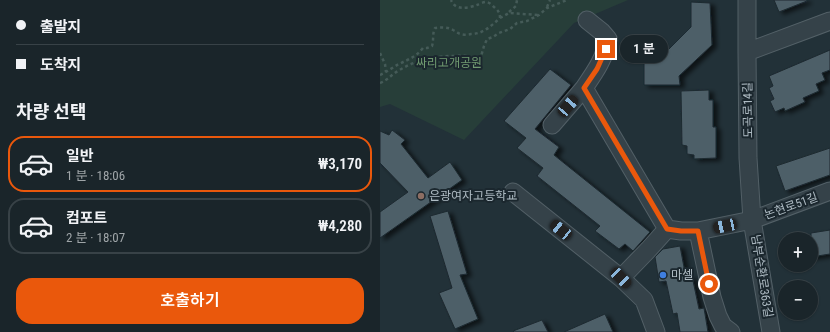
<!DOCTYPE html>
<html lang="ko">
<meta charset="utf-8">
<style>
:root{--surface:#1a252a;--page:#273136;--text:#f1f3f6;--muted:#9fa5a8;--line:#384247;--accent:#ea580c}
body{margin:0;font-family:"Roboto Condensed","Noto Sans KR",sans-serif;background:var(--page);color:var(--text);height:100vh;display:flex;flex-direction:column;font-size:15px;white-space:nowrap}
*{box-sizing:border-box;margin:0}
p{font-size:13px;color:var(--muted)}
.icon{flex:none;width:22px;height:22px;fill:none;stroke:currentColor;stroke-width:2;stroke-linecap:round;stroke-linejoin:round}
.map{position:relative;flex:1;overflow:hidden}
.drawer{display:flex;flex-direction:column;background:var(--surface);width:380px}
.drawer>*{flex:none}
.top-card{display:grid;align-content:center;height:88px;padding:0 16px;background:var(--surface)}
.controls{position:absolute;left:398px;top:232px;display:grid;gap:8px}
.controls a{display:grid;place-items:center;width:40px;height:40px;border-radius:50%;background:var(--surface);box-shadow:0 1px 3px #0004,0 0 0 1px var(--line);font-size:20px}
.end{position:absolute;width:18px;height:18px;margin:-9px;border:5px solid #ea580c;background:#fff;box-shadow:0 0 0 2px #fff}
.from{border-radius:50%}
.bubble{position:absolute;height:28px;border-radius:14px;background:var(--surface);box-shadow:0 1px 3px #0004,0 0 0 1px var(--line);font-size:13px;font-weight:600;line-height:28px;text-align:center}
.car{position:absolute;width:12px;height:24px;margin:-12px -6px;border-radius:5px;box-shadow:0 0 3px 1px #0007;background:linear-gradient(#222 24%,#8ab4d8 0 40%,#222 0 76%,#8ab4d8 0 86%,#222 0)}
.top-card b{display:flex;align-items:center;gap:14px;height:38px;font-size:15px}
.top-card b+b{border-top:1px solid var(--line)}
.top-card i{width:10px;height:10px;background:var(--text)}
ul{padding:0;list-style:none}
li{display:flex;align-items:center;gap:12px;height:56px;margin:0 8px 6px;padding:0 8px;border:2px solid var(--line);border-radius:16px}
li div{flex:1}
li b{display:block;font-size:15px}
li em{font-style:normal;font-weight:600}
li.selected{border-color:var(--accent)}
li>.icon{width:36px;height:36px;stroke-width:1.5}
h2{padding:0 16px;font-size:18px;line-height:48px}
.button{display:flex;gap:8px;margin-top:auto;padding:8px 16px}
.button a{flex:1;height:46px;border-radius:16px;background:var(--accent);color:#fff;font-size:16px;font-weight:600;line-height:46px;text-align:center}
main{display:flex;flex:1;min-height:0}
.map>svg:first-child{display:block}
.green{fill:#273e39}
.building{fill:#4d5e67;stroke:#1d2930;filter:url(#shadow)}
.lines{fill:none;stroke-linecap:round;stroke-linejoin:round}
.minor-casing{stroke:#536067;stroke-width:19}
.path{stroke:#455b58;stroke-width:2.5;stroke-dasharray:3 3;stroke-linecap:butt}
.minor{stroke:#354249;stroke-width:17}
.route{stroke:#ea580c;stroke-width:5}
.education-dot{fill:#8d6e63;stroke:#1b272e;stroke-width:1.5}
.shop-dot{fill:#3f7fe0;stroke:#1b272e;stroke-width:1.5}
.labels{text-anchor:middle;stroke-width:4;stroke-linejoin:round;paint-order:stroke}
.park-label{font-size:12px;fill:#709a70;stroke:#1b272e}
.street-label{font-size:12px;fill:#b0bdc5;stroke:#1b272e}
.poi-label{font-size:12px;fill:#b0bdc5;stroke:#1b272e;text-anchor:start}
</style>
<main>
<section class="drawer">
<div class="top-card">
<b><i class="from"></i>출발지</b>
<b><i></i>도착지</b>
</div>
<h2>차량 선택</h2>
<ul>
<li class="selected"><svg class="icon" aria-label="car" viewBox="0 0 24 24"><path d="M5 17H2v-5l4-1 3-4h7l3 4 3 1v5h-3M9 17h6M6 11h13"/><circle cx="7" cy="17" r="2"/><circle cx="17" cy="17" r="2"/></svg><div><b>일반</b><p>1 분 · 18:06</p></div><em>₩3,170</em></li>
<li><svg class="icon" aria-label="car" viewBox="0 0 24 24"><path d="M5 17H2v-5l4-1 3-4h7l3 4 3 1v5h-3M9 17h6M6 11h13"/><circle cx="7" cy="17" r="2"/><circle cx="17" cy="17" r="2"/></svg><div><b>컴포트</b><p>2 분 · 18:07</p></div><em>₩4,280</em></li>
</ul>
<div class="button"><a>호출하기</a></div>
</section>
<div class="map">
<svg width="450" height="332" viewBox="0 0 450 332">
<defs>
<filter id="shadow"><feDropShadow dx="4.5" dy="2.5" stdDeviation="2" flood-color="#0009"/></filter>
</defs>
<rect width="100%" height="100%" fill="#223138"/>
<!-- green -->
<path class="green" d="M0 0H248L194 23 84 140 10 104 0 107Z"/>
<!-- building -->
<path class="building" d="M394 0H427V1L399 12Z
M311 2 330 3 332 45 299 76 300 85H264V58L283 55 311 27Z
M450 50V70L442 73 445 80 436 84 439 91 423 98 425 102 405 111 404 108 395 112 390 101 394 99 389 88 393 86 389 76Z
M170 69 191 85 155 129 179 147 174 155 270 232 253 251 245 244 239 249 215 231 220 226 157 176 163 168 137 148 146 138 124 121Z
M329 90V100H333V127H336V158L314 159V155L307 154V146L302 145 301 91Z
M12 130 25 140 21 144 48 178 70 162 82 180 0 238V212L28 192 0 163V131L9 135Z
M450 148V175L405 191 396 166Z
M68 211 87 274 80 275 98 319 75 329 59 293 72 288 50 216Z
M450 230V254L431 257V233Z
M300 246 306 278 312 276 319 309 324 308 328 332H300L297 313 293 314 286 281 279 282 275 257 283 249Z
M225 314 233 332H184Z
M162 320 168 332H134L133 331Z"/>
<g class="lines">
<!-- minor casing -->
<g class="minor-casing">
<path id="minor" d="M367 0V52L368 158 372 220 391 332
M207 20 222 32 228 39C225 58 215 72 204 88L287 229 301 231H318L372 220 450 191
M367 52 450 21
M172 125 204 88
M133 192 241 278 268 250 287 229
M318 231 332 297 338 316 343 326 351 332
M241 278 264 300 276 332"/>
</g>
<!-- path -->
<path class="path" d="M167 7 170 0
M129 12 136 6 137 0
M120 18 129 13 158 15
M0 53 5 64 6 72
M0 75C7 72 13 67 19 64 29 59 36 57 43 48H47L52 46C54 40 52 34 55 28 61 27 68 27 73 30 75 31 77 32 78 33 82 35 87 35 91 34 103 34 111 26 120 18 120 13 118 10 114 7 112 5 109 2 106 2 103 2 99 4 97 5 88 8 75 11 71 0
M0 83C8 80 11 75 18 71 35 60 54 56 74 56 80 56 85 55 90 57 92 58 93 60 95 61L100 60 104 46 107 39 113 37 119 33 130 29 137 23 147 21 159 15 167 8 187 0"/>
<!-- minor -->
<use href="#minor" class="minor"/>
</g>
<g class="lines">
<!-- route -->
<path class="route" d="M226 49 217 69 204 88 287 229 301 231H318L329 284"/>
</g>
<!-- markers -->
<circle class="education-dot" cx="41" cy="196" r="4"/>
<circle class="shop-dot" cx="283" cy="275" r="4"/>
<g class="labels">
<!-- park labels -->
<g class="park-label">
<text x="69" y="67">싸리고개공원</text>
</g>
<!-- street labels -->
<g class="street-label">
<text transform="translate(368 110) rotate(-91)" y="4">도곡로14길</text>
<text transform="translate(411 206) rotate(-20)" y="4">논현로51길</text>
<text transform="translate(382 276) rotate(81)" y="4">남부순환로363길</text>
</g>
<!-- poi labels -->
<g class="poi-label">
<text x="49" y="200">은광여자고등학교</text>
<text x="291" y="279">마셀</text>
</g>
</g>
</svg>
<div class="controls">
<a>+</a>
<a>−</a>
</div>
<i class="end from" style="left:329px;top:284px"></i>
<i class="end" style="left:226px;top:49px"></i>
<div class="bubble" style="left:240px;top:35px;width:48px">1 분</div>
<i class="car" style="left:188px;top:106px;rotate:41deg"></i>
<i class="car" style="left:345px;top:226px;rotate:258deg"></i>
<i class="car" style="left:181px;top:230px;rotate:309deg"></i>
<i class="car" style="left:241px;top:278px;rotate:135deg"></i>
</div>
</main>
